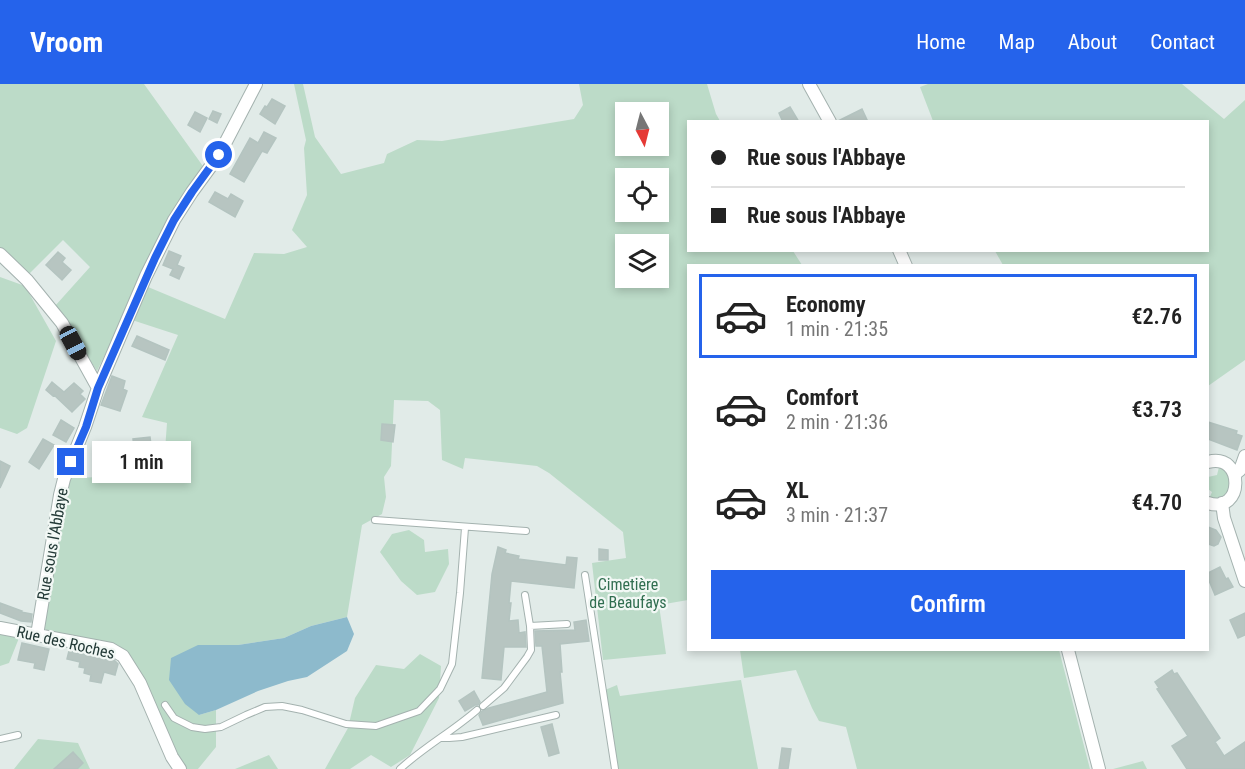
<!DOCTYPE html>
<meta charset="utf-8">
<style>
:root{--surface:#fff;--page:#f6f6f6;--text:#222;--muted:#767676;--line:#e0e0e0;--accent:#2563eb}
body{margin:0;font-family:"Roboto Condensed",sans-serif;background:var(--page);color:var(--text);height:100vh;display:flex;flex-direction:column;font-size:22px;white-space:nowrap}
*{box-sizing:border-box;margin:0}
p{font-size:20px;color:var(--muted)}
.icon{flex:none;width:33px;height:33px;fill:none;stroke:currentColor;stroke-width:2;stroke-linecap:round;stroke-linejoin:round}
.map{position:relative;flex:1;overflow:hidden}
.sheet{position:absolute;left:687px;top:180px;width:522px;height:387px;display:flex;flex-direction:column;background:var(--surface);border-radius:0px;box-shadow:0 3px 9px #0003}
.sheet>*{flex:none}
.hud{position:absolute;left:687px;top:36px;width:522px;height:132px;border-radius:0px;box-shadow:0 3px 9px #0003;display:grid;align-content:center;height:132px;padding:0 24px;background:var(--surface)}
.needle{width:39px;rotate:173deg}
.tools{position:absolute;left:615px;top:18px;display:grid;gap:12px}
.tools a{display:grid;place-items:center;width:54px;height:54px;border-radius:0px;background:var(--surface);box-shadow:0 3px 9px #0003;font-size:30px}
.end{position:absolute;width:27px;height:27px;margin:-14px;border:8px solid #2563eb;background:#fff;box-shadow:0 0 0 3px #fff}
.from{border-radius:50%}
.bubble{position:absolute;height:42px;border-radius:0px;background:var(--surface);box-shadow:0 3px 9px #0003;font-size:20px;font-weight:600;line-height:42px;text-align:center}
.car{position:absolute;width:18px;height:36px;margin:-18px -9px;border-radius:8px;box-shadow:0 0 4px 2px #0007;background:linear-gradient(#222 24%,#8ab4d8 0 40%,#222 0 76%,#8ab4d8 0 86%,#222 0)}
.hud b{display:flex;align-items:center;gap:21px;height:57px;font-size:22px}
.hud b+b{border-top:2px solid var(--line)}
.hud i{width:15px;height:15px;background:var(--text)}
ul{padding:10px 0 0;list-style:none}
li{display:flex;align-items:center;gap:18px;height:84px;margin:0 12px 9px;padding:0 12px;border:3px solid transparent;border-radius:0px}
li div{flex:1}
li b{display:block;font-size:22px}
li em{font-style:normal;font-weight:600}
li.active{border-color:var(--accent)}
li>.icon{width:54px;height:54px;stroke-width:1.5}
.button{display:flex;gap:12px;margin-top:auto;padding:12px 24px}
.button a{flex:1;height:69px;border-radius:0px;background:var(--accent);color:#fff;font-size:24px;font-weight:600;line-height:69px;text-align:center}
header{display:flex;align-items:center;gap:36px;box-sizing:border-box;height:84px;padding:0 30px;background:var(--accent);color:#fff}
header strong{font-size:28px}
nav{display:flex;gap:33px;margin-inline-start:auto;font-size:21px}
.map>svg:first-child{display:block}
.green{fill:#bcdbc8;fill-rule:evenodd}
.water{fill:#8dbacc}
.building{fill:#b7c5c1;stroke:#b4c4c0;stroke-width:1.5}
.lines{fill:none;stroke-linecap:round;stroke-linejoin:round}
.lane-casing{stroke:#a4b2af;stroke-width:8}
.street-casing{stroke:#a4b2af;stroke-width:14}
.lane{stroke:#fff;stroke-width:6}
.street{stroke:#fff;stroke-width:12}
.route{stroke:#2563eb;stroke-width:8}
.labels{text-anchor:middle;stroke-width:4.5;stroke-linejoin:round;paint-order:stroke}
.street-label{font-size:16px;fill:#233a37;stroke:#f2f8f5}
.park-label{font-size:16px;fill:#306e50;stroke:#f2f8f5}
</style>
<header>
<strong>Vroom</strong>
<nav><a>Home</a><a>Map</a><a>About</a><a>Contact</a></nav>
</header>
<div class="map">
<svg width="1245" height="685" viewBox="0 0 1245 685">
<rect width="100%" height="100%" fill="#e1ebe8"/>
<!-- green -->
<path class="green" d="M0 0H144L205 85 157 163 97 287 55 222 90 183 63 156 28 191 0 164Z
M294 0H303L315 53 341 90 384 79 387 70 417 56 442 57 574 35 583 21 579 0H707L716 30 720 37 688 38V166L793 167 802 181 688 182V516L659 521 666 570 603 576 592 479 626 474 623 448 549 389 537 382 465 374 463 385 442 376 440 326 428 317 394 316 391 382 384 393 386 413 382 430 362 441 347 533 311 542 284 554 238 561H198L199 631 216 626V663L198 685H187L175 675 140 592 122 564 43 545 62 421 71 394 158 391 165 366 167 339 142 333 178 251 132 236 148 203 225 235 254 169 284 170 307 163 292 146 307 111 304 64 306 56ZM626 28H658V62H626ZM626 94H658V128H626ZM626 160H658V194H626Z
M928 0H1182L1224 35 1245 16V276L1208 302V182L1003 181 995 167 1208 166V38L933 37 920 3Z
M0 193 25 202 56 257 27 344 17 350 0 344Z
M1219 383 1226 386 1231 398C1227 413 1225 415 1209 415L1212 408 1208 405V393L1217 391Z
M409 446 424 456 425 468 448 465 449 480 435 508 417 511 401 497 380 468 392 450Z
M0 549 19 554 9 579 0 582Z
M740 566H1059L1090 685H857L846 643 819 637 812 624 796 586 744 594Z
M420 570 441 582 439 614 410 671 391 683 371 671 350 685H325L348 644 355 614 376 581 404 585Z
M741 596 758 685H616L605 606 617 601 620 612Z
M38 655 78 659 90 685H14Z
M269 671 278 685H235Z
M1143 677 1147 685H1113Z"/>
<!-- water -->
<path class="water" d="M347 533 354 550 347 567 307 593 288 597 258 607 216 626 199 631 185 620 169 596 171 574 198 561H238L284 554 311 542Z"/>
<!-- building -->
<path class="building" d="M272 15 285 22 275 40 260 30 265 22 267 23Z
M790 23 799 38H783L779 29Z
M862 25 868 38H838V37Z
M213 27 221 30 217 39 209 35Z
M195 28 207 34 200 48 188 41Z
M264 48 276 54 267 69 262 67 244 98 230 90 250 54 258 59Z
M215 108 228 115 231 110 243 117 235 133 209 118Z
M169 167 181 172 177 181 184 184 179 195 170 191 173 185 163 181Z
M58 168 65 174 62 178 71 186 62 196 46 181Z
M137 252 169 266 165 276 132 262Z
M112 292 125 297 123 305 127 307 120 327 101 321Z
M52 298 64 308 74 299 83 307 80 310 85 315 72 328 54 311 53 312 46 306Z
M61 336 74 344 66 358 53 351Z
M1208 338 1237 347 1236 350 1242 352 1237 366 1208 355Z
M382 340 395 341 393 358 381 356Z
M150 353 152 368 144 369 145 382 136 383 133 355Z
M43 355 54 361 39 385 29 378Z
M0 377 10 382 0 404Z
M1208 443 1216 446 1221 453 1218 460 1214 462 1208 460Z
M498 463 506 466 505 469 519 472 518 475 566 481 567 473 577 474 574 504 511 497 509 519H511L509 537 518 536 519 549 525 548 526 563H504L501 596 482 594 492 490Z
M599 465 608 466V476H599Z
M1220 483 1226 495 1228 494 1233 503 1215 511 1208 494V489Z
M0 519 22 527 21 528 32 530 31 538 21 537 0 529Z
M1245 529V551L1238 554 1230 536Z
M586 536 589 557 560 560 562 588H560L563 619 483 641 479 631 482 627 489 624 547 608 542 562H536L535 547 575 546 574 538Z
M22 559 49 565 44 586 34 584 35 579 18 576Z
M69 567 114 576 118 580 115 591 104 588 101 599 90 597 91 591 84 589 85 584 79 583 80 578 67 575Z
M1172 586 1174 590 1177 589 1220 654 1215 658 1224 672 1245 658V685H1187L1172 662 1188 652 1157 605 1159 604 1155 598Z
M474 607 480 618 478 621H475L465 627 459 617Z
M552 640 559 669 549 672 541 643Z
M782 664 791 665 788 685H779Z
M73 668 83 679 77 685H54Z"/>
<g class="lines">
<!-- lane casing -->
<g class="lane-casing">
<path id="lane" d="M375 436 526 447
M585 491 615 685
M530 542 567 540
M165 621 174 634 192 643 205 645 221 643 246 631 265 623 282 622 302 626 346 640 376 642 419 627 440 605 452 580 460 509 465 444
M483 622 504 604 527 573 531 566 530 542 525 511
M441 654H449L462 653 556 631
M0 655 18 651
M400 685C424 663 453 647 477 626"/>
</g>
<!-- street casing -->
<g class="street-casing">
<path id="street" d="M809 0 830 38
M899 166 906 182
M0 170 27 196 62 239 98 304
M1208 378C1245 368 1244 431 1208 419
M1235 390 1240 386 1245 372
M1222 419 1224 434 1245 497
M0 544 111 565 123 572 140 599 172 673 180 685
M37 551 60 411 64 395 85 343 98 304 146 192 174 136 192 108 219 71 256 0
M1068 566 1099 685"/>
</g>
<!-- lane -->
<use href="#lane" class="lane"/>
<!-- street -->
<use href="#street" class="street"/>
</g>
<g class="lines">
<!-- route -->
<path class="route" d="M71 378 86 343 98 304 155 174 174 136 192 108 219 71"/>
</g>
<g class="labels">
<!-- street labels -->
<g class="street-label">
<text transform="translate(52 460) rotate(-80)" y="6">Rue sous l'Abbaye</text>
<text transform="translate(66 558) rotate(13)" y="6">Rue des Roches</text>
</g>
<!-- park labels -->
<g class="park-label">
<text x="628" y="506">Cimetière<tspan x="628" dy="18">de Beaufays</tspan></text>
</g>
</g>
</svg>
<div class="tools">
<a><svg class="needle" viewBox="-14 -14 28 28"><path d="M0-13l5 13h-10z" fill="#e53935"/><path d="M0 13l5-13h-10z" fill="#767676"/></svg></a>
<a><svg class="icon" aria-label="locate" viewBox="0 0 24 24"><circle cx="12" cy="12" r="6"/><path d="M12 2v4M12 18v4M2 12h4M18 12h4"/></svg></a>
<a><svg class="icon" aria-label="layers" viewBox="0 0 24 24"><path d="M12 4l9 5-9 5-9-5zM3 14l9 5 9-5"/></svg></a>
</div>
<i class="end from" style="left:219px;top:71px"></i>
<i class="end" style="left:71px;top:378px"></i>
<div class="bubble" style="left:92px;top:357px;width:99px">1 min</div>
<i class="car" style="left:73px;top:259px;rotate:152deg"></i>
<div class="hud">
<b><i class="from"></i>Rue sous l'Abbaye</b>
<b><i></i>Rue sous l'Abbaye</b>
</div>
<section class="sheet">
<ul>
<li class="active"><svg class="icon" aria-label="car" viewBox="0 0 24 24"><path d="M5 17H2v-5l4-1 3-4h7l3 4 3 1v5h-3M9 17h6M6 11h13"/><circle cx="7" cy="17" r="2"/><circle cx="17" cy="17" r="2"/></svg><div><b>Economy</b><p>1 min · 21:35</p></div><em>€2.76</em></li>
<li><svg class="icon" aria-label="car" viewBox="0 0 24 24"><path d="M5 17H2v-5l4-1 3-4h7l3 4 3 1v5h-3M9 17h6M6 11h13"/><circle cx="7" cy="17" r="2"/><circle cx="17" cy="17" r="2"/></svg><div><b>Comfort</b><p>2 min · 21:36</p></div><em>€3.73</em></li>
<li><svg class="icon" aria-label="car" viewBox="0 0 24 24"><path d="M5 17H2v-5l4-1 3-4h7l3 4 3 1v5h-3M9 17h6M6 11h13"/><circle cx="7" cy="17" r="2"/><circle cx="17" cy="17" r="2"/></svg><div><b>XL</b><p>3 min · 21:37</p></div><em>€4.70</em></li>
</ul>
<div class="button"><a>Confirm</a></div>
</section>
</div>
